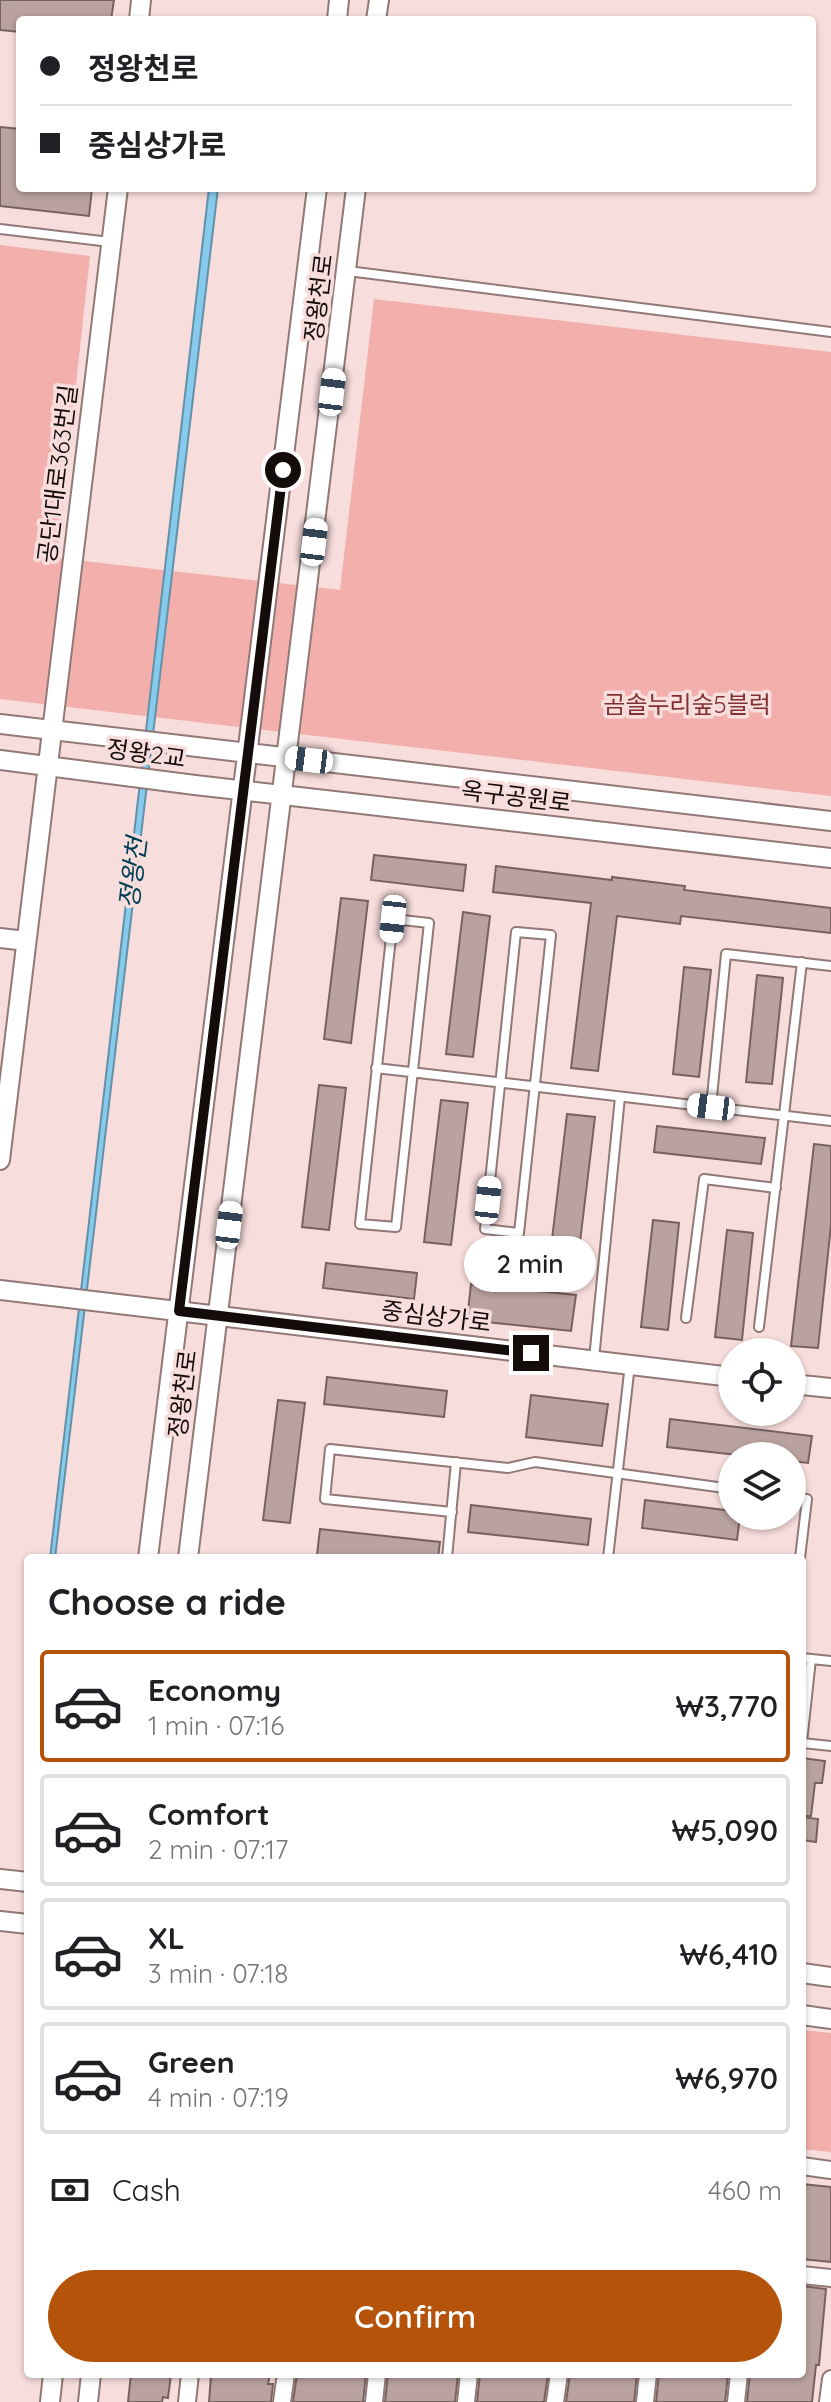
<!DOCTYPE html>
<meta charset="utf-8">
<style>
:root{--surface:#fff;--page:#f2f2f2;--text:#202124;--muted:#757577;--line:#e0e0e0;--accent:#b45309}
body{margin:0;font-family:Quicksand,"Noto Sans KR",sans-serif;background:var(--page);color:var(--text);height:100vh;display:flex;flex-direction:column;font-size:30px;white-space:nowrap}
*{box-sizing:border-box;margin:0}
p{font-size:26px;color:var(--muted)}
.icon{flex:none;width:44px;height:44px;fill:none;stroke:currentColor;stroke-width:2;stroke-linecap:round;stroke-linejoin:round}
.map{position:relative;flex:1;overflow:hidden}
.details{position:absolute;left:24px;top:1554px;width:782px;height:824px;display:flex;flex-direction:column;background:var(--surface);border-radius:8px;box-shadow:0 2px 6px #0004}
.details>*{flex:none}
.banner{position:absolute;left:16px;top:16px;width:800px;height:176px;border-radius:8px;box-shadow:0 2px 6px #0004;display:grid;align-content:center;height:176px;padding:0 24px;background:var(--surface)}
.tools{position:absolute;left:718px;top:1338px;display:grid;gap:16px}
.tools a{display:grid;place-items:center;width:88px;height:88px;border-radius:50%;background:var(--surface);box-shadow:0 2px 6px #0004;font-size:40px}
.end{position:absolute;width:36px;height:36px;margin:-18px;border:10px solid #140c0b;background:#fff;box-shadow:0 0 0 4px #fff}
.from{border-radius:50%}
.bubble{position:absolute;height:56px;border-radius:28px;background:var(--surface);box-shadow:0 2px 6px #0004;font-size:26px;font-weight:600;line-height:56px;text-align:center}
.car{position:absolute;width:24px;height:48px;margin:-24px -12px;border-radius:10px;box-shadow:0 0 6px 2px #0007;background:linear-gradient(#fff 24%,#345 0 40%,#fff 0 76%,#345 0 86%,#fff 0)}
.banner b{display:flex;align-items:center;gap:28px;height:76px;font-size:30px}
.banner b+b{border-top:2px solid var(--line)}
.banner i{width:20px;height:20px;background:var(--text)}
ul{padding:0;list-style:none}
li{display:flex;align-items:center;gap:24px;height:112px;margin:0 16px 12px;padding:0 8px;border:4px solid var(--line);border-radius:8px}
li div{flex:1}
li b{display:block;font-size:30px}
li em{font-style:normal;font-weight:600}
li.on{border-color:var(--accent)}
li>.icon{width:72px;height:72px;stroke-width:1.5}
h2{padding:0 24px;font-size:36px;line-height:96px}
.pay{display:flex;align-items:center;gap:20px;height:88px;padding:0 24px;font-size:30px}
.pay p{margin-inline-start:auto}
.primary-button{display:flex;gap:16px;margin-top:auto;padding:16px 24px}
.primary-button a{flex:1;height:92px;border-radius:48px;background:var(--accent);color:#fff;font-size:32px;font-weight:600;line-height:92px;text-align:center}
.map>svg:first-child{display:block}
.green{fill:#f3afac}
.water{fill:#86caec;stroke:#6491a8;stroke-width:2}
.building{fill:#baa2a0;stroke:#786260;stroke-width:2}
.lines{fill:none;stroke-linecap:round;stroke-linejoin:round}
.service-casing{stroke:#907977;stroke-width:12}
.minor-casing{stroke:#907977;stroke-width:20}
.tertiary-casing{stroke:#907977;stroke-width:22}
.service{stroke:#fff;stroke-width:8}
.minor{stroke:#fff;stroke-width:16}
.tertiary{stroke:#fff;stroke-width:18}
.route{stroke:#140c0b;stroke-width:10}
.labels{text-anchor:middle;stroke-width:7;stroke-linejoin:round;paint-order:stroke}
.street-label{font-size:24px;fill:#140c0b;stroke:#f7dddc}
.park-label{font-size:24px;fill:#812f31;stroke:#f7dddc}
.water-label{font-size:26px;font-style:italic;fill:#034057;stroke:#f7dddc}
</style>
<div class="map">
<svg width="831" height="2402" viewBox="0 0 831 2402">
<rect width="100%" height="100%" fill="#f7dddc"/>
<!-- green -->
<path class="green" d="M0 245 90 256 57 558 340 590 374 299 831 352V796L0 699Z
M802 2030 831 2033V2152L802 2149Z"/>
<!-- water -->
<path class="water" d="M209 188H218L55 1558H50Z"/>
<!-- building -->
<path class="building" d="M0 0H114L111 20H20V32L0 30Z
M0 127 20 129V188H92L89 216 0 206Z
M374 855 466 865 463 891 371 880Z
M496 866 612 880V877L685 886 684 890 831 908V933L681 916 680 924 617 916 598 1071 571 1068 591 903 493 892Z
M341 898 368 901 351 1043 324 1039Z
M463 912 490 916 473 1057 446 1054Z
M684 967 711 970 699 1077 673 1074Z
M757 975 783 978 772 1084 746 1082Z
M319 1085 346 1088 329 1230 302 1227Z
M441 1100 468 1103 451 1245 424 1242Z
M567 1114 595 1117 578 1259 550 1256Z
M657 1126 765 1138 761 1164 654 1152Z
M814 1144 831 1146V1225L818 1348 791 1346Z
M653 1220 679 1223 668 1330 641 1327Z
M727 1230 753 1233 742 1340 715 1337Z
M326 1263 417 1273 414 1299 323 1288Z
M471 1284 576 1295 571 1331 467 1320Z
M327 1377 447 1391 444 1417 324 1404Z
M531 1395 608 1404 602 1446 526 1437Z
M278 1400 305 1403 290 1523 263 1520Z
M670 1419 812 1436 808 1463 792 1461V1456H746L667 1447Z
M645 1500 732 1511V1516H740L737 1540 642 1528Z
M471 1505 591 1519 588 1545 468 1532Z
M320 1529 440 1542 438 1558H341L317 1555Z
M802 1758 825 1761 822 1783H815L811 1816H802Z
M802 1817 818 1819 816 1842 802 1840Z
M802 2184 831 2187V2262L802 2259Z
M802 2286 826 2289 819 2365H816L812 2402H747L750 2374H802Z
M131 2374H171L168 2398 163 2397 162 2402H128Z
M214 2374H270L268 2384H273L271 2402H209L211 2376Z
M297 2374H366L363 2402H293Z
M388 2374H458L455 2402H385Z
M480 2374H548L544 2402H477Z
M570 2374H637L634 2402H566Z
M659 2374H728L725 2402H656Z"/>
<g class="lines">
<!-- service casing -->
<g class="service-casing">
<path id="service" d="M0 229 110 242
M348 271 831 332
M393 919 429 923 396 1227 360 1224Z
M516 932 551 935 519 1233 485 1229Z
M376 1068 831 1121
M711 1107 726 954 831 966
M686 1318 704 1179 776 1188
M759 1327 802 962
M594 1359 620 1097
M792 1497 807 1499 800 1558
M452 1512 325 1499 330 1449 508 1468 535 1462 732 1489
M447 1558 456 1462
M608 1558 630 1364
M802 1658 831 1661
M802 1742 811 1659
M802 1743 831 1746"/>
</g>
<!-- minor casing -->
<g class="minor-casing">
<path id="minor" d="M802 2166 831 2170
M802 2275 831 2278
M187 2402 190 2374
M282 2402 286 2374
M374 2402 377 2374
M466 2402 469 2374
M555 2402 559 2374
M645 2402 648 2374
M736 2402 739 2374
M828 2402 831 2379"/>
</g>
<!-- tertiary casing -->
<g class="tertiary-casing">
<path id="tertiary" d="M139 20 141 0
M337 20 339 0
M376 20 379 0
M0 724 831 821
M0 760 195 785 831 858
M0 938 26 941
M0 1160 118 188
M0 1290 732 1377
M792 1384 831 1388
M148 1558 317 188
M188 1558 356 188
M0 1879 28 1882
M0 1921 28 1924
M802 1973 831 1977
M802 2015 831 2019
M50 2402 53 2374
M88 2402 91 2374"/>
</g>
<!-- service -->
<use href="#service" class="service"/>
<!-- minor -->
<use href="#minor" class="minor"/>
<!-- tertiary -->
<use href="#tertiary" class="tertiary"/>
</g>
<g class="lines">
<!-- route -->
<path class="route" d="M283 470 179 1311 531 1353"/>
</g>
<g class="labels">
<!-- street labels -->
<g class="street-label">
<text transform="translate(319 298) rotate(-83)" y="8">정왕천로</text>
<text transform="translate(58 474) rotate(-83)" y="8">공단1대로363번길</text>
<text transform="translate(146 754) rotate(8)" y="8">정왕2교</text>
<text transform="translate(516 797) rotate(7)" y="8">옥구공원로</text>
<text transform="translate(436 1317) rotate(7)" y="8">중심상가로</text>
<text transform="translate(183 1394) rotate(-83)" y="8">정왕천로</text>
</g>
<!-- park labels -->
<g class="park-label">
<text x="687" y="713">곰솔누리숲5블럭</text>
</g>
<!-- water labels -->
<g class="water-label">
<text transform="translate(133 873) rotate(-83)" y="9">정왕천</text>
</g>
</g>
</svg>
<div class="tools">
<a><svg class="icon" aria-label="locate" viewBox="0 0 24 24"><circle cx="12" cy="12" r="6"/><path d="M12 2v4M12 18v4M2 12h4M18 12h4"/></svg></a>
<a><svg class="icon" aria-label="layers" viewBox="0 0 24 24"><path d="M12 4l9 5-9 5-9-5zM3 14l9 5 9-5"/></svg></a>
</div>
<i class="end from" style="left:283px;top:470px"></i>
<i class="end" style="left:531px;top:1353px"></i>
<div class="bubble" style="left:464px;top:1236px;width:132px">2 min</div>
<i class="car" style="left:332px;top:392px;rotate:7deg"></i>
<i class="car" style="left:314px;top:542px;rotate:7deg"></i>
<i class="car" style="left:309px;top:760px;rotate:277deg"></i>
<i class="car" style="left:393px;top:919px;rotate:186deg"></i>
<i class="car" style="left:711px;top:1107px;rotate:277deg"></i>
<i class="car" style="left:488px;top:1200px;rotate:6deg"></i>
<i class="car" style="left:229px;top:1225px;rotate:7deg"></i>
<div class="banner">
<b><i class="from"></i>정왕천로</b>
<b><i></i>중심상가로</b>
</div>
<section class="details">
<h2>Choose a ride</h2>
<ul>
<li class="on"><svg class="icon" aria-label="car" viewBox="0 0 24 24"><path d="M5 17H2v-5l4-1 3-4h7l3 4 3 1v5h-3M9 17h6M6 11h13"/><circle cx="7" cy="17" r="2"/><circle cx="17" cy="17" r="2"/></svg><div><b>Economy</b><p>1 min · 07:16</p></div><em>₩3,770</em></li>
<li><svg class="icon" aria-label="car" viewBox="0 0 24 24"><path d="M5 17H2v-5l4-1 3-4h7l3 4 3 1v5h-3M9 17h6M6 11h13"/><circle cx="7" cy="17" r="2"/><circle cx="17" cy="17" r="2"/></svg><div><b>Comfort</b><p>2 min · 07:17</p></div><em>₩5,090</em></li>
<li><svg class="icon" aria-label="car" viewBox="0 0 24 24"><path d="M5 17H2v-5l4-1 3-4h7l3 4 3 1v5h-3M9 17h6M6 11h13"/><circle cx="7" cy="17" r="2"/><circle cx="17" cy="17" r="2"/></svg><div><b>XL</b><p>3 min · 07:18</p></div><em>₩6,410</em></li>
<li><svg class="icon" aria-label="car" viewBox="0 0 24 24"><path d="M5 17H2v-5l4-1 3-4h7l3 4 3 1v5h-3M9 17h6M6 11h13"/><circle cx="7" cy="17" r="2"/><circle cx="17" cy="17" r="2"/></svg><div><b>Green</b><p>4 min · 07:19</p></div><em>₩6,970</em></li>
</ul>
<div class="pay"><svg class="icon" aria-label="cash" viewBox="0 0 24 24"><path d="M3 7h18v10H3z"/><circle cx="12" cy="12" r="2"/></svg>Cash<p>460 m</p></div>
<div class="primary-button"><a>Confirm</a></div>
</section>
</div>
